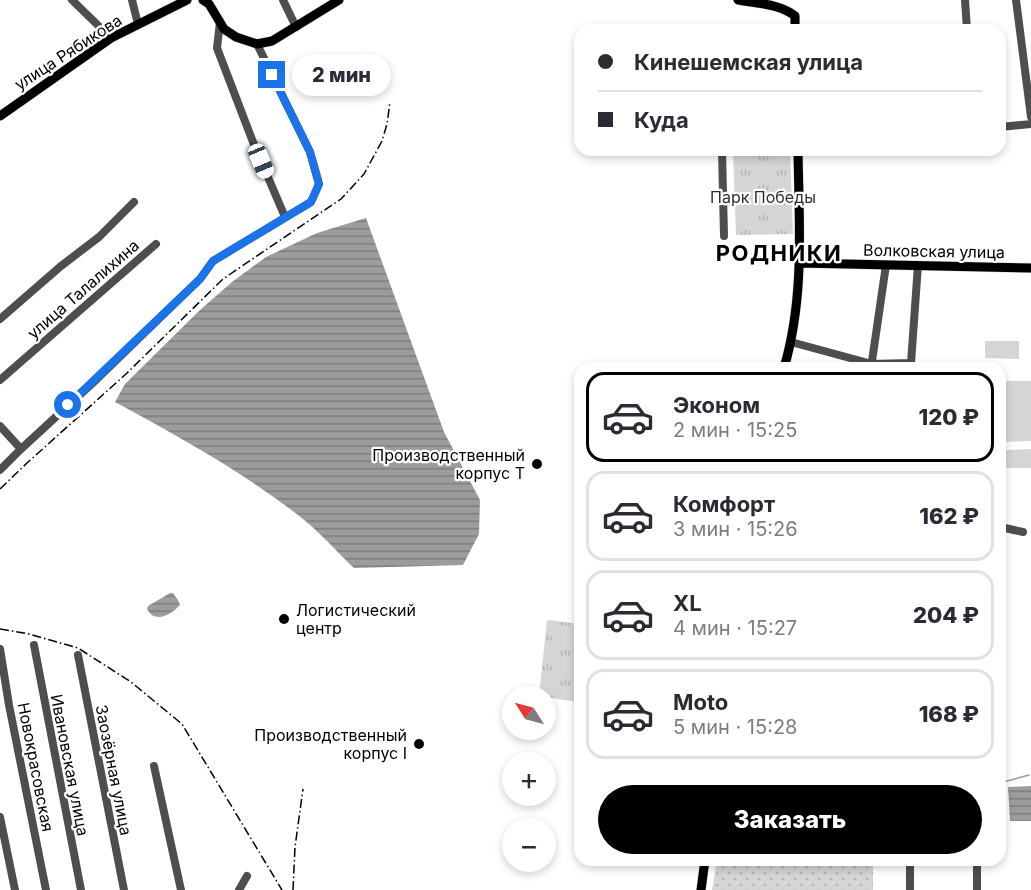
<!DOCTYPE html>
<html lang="ru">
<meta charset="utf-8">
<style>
:root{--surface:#fff;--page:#f7f7f7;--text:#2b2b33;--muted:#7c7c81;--line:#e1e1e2;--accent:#000}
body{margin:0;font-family:Inter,sans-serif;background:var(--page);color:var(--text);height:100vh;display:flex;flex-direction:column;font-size:22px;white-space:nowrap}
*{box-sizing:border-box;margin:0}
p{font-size:20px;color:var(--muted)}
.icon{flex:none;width:33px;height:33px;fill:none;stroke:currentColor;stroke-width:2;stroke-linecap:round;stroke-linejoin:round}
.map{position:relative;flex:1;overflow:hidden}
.side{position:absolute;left:574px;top:362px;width:432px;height:504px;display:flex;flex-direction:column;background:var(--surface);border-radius:18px;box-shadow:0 3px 9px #0003}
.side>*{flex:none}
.guide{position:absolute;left:574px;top:24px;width:432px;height:132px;border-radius:18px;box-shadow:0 3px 9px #0003;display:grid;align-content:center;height:132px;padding:0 24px;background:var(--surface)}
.needle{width:39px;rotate:306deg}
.tools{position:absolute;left:502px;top:686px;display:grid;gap:12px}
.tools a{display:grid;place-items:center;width:54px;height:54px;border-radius:50%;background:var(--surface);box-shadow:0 3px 9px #0003;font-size:30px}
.end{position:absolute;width:27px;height:27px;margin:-14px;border:8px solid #1a73e8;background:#fff;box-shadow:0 0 0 3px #fff}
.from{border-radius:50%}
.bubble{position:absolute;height:42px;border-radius:21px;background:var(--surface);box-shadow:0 3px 9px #0003;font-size:20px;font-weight:800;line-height:42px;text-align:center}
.car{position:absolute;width:18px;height:36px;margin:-18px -9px;border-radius:8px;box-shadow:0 0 4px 2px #0007;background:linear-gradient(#fff 24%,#345 0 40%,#fff 0 76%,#345 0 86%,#fff 0)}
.guide b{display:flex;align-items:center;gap:21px;height:57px;font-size:22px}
.guide b+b{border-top:2px solid var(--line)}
.guide i{width:15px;height:15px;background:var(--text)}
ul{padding:10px 0 0;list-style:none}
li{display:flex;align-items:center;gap:18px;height:90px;margin:0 12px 9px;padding:0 12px;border:3px solid var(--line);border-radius:18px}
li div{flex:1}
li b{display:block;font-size:22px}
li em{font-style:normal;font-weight:800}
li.current{border-color:var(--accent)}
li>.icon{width:54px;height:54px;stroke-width:1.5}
.primary-button{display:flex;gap:12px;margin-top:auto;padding:12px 24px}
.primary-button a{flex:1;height:69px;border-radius:36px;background:var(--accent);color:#fff;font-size:24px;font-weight:800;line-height:69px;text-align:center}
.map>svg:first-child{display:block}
.grass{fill:#d5d5d5}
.park{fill:url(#park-tufts)}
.garden{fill:url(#garden-dots)}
.water{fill:url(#water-rules)}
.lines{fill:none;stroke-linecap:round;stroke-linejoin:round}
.stream{stroke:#9c9c9c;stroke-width:1.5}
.major-casing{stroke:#dbdbdb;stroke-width:10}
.minor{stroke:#4e4e4e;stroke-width:8}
.major{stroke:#000;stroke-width:9}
.rail{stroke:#000;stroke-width:1.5;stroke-dasharray:9 3 1.5 3;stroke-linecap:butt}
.route{stroke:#1a73e8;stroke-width:8}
.poi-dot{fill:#000;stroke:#fff;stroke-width:2}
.labels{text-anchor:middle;stroke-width:4.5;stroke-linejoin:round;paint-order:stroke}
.street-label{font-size:16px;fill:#000;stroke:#fff}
.park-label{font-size:16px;fill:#2c2c2c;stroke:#fff}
.poi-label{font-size:16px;fill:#000;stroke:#fff;text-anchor:end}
.district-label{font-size:22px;font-weight:bold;letter-spacing:1.5px;fill:#000;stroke:#fff}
</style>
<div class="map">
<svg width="1031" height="890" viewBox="0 0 1031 890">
<defs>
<pattern id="park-tufts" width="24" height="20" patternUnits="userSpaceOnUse" patternTransform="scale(1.5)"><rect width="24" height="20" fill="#d5d5d5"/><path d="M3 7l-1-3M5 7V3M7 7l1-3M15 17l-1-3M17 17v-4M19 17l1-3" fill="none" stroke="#b5b5b5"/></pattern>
<pattern id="garden-dots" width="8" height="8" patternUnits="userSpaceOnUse" patternTransform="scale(1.5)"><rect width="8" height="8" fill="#d5d5d5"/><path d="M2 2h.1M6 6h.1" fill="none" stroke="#b5b5b5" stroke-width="1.8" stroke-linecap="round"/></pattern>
<pattern id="water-rules" width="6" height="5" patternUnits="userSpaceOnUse" patternTransform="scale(1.5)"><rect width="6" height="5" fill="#9c9c9c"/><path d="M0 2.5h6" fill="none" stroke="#7d7d7d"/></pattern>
</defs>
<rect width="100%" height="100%" fill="#fff"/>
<!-- grass -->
<path class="grass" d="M985 341H1019V359L985 358Z
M1001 381H1031V441L1001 442Z
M1031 449V468H1007L1003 465 1004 452 1007 450Z"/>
<!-- park -->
<path class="park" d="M733 150H790L793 234 736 235Z
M547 620 580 624V695L578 702 539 696Z"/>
<!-- garden -->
<path class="garden" d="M717 860H873V890H712Z"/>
<!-- water -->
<path class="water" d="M366 218 444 432 480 500 479 534 463 565 354 568C336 551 318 530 298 515 241 471 178 436 115 402L125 384 200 310 232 282 266 257 317 233Z
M170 593H173L178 600 180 605C171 615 155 624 147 609L148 606Z
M1031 786V821H1010L1008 787Z"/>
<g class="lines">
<!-- stream -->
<path class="stream" d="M1000 783 1029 775"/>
<!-- major casing -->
<g class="major-casing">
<path id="major" d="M203 0 209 4 224 29 236 37 257 44 272 41 339 0
M738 0C755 3 781 4 795 16V30
M0 116 111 38 187 0
M800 263 1031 268
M784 368C805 297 799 223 798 150
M701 890 705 860"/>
</g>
<!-- minor -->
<path class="minor" d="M72 0 111 38
M132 0 138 24
M283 0 296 27
M965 0 967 30
M1016 0 1031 117
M220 22 217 48 253 142 285 217
M1000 127 1031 124
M722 150 724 236
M0 319 61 266 99 237 134 202
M791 342 872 364 911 363
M871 368 886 265
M915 368 911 363 918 265
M0 380 156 244
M0 426 21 449
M0 470 21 449 97 379 200 279 213 261 311 202 319 184 310 152 257 44
M1000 527 1023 532
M34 645 81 890
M0 649 9 705 46 890
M78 655 124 890
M154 766 181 890
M0 817 15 890
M239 890 247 876
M910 890V860
M977 890V860"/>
<!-- major -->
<use href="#major" class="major"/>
<!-- rail -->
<path class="rail" d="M0 489 27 463 126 374 223 279 341 199 364 174 382 141 387 124 390 102
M0 629 29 634 78 648 131 682 182 724 282 890
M293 890 295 847 303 789"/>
</g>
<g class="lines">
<!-- route -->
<path class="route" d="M68 405 200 279 213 261 311 202 319 184 310 152 272 75"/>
</g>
<!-- markers -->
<g class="poi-dot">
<circle cx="537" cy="464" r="6"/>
<circle cx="284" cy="619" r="6"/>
<circle cx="419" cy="744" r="6"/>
</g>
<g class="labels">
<!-- street labels -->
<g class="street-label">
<text transform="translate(68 52) rotate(-33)" y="6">улица Рябикова</text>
<text transform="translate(934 251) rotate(1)" y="6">Волковская улица</text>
<text transform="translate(83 289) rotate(-41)" y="6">улица Талалихина</text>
<text transform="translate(70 765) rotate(79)" y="6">Ивановская улица</text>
<text transform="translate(36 767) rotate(79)" y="6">Новокрасовская</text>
<text transform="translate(114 770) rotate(79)" y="6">Заозёрная улица</text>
</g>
<!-- park labels -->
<g class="park-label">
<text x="763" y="203">Парк Победы</text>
</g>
<!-- poi labels -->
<g class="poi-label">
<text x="525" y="461">Производственный<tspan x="525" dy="18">корпус T</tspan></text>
<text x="296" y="616" text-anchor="start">Логистический<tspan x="296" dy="18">центр</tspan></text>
<text x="407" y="741">Производственный<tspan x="407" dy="18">корпус I</tspan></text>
</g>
<!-- district labels -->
<g class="district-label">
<text x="779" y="261">РОДНИКИ</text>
</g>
</g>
</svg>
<div class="tools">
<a><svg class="needle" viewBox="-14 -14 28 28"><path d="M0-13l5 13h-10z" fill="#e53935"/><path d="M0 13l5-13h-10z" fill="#7c7c81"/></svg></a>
<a>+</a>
<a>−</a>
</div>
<i class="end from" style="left:68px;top:405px"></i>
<i class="end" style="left:272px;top:75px"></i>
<div class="bubble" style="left:292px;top:54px;width:99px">2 мин</div>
<i class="car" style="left:261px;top:161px;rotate:157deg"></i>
<div class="guide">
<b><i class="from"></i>Кинешемская улица</b>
<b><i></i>Куда</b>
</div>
<section class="side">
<ul>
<li class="current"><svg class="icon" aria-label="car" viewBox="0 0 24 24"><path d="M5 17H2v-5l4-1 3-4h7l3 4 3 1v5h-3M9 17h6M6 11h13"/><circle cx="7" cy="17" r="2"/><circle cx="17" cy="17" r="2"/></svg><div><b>Эконом</b><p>2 мин · 15:25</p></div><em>120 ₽</em></li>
<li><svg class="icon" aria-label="car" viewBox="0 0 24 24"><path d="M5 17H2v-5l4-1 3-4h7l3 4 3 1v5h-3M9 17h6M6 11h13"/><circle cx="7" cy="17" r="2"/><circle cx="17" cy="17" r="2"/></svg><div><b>Комфорт</b><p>3 мин · 15:26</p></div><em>162 ₽</em></li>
<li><svg class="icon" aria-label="car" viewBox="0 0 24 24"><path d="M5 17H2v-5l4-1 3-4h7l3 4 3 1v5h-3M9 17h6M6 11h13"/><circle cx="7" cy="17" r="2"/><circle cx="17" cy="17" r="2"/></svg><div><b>XL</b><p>4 мин · 15:27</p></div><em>204 ₽</em></li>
<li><svg class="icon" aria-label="car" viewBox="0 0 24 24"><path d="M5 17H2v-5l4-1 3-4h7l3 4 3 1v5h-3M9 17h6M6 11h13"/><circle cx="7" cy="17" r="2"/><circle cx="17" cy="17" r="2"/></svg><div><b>Moto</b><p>5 мин · 15:28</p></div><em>168 ₽</em></li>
</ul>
<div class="primary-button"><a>Заказать</a></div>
</section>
</div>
